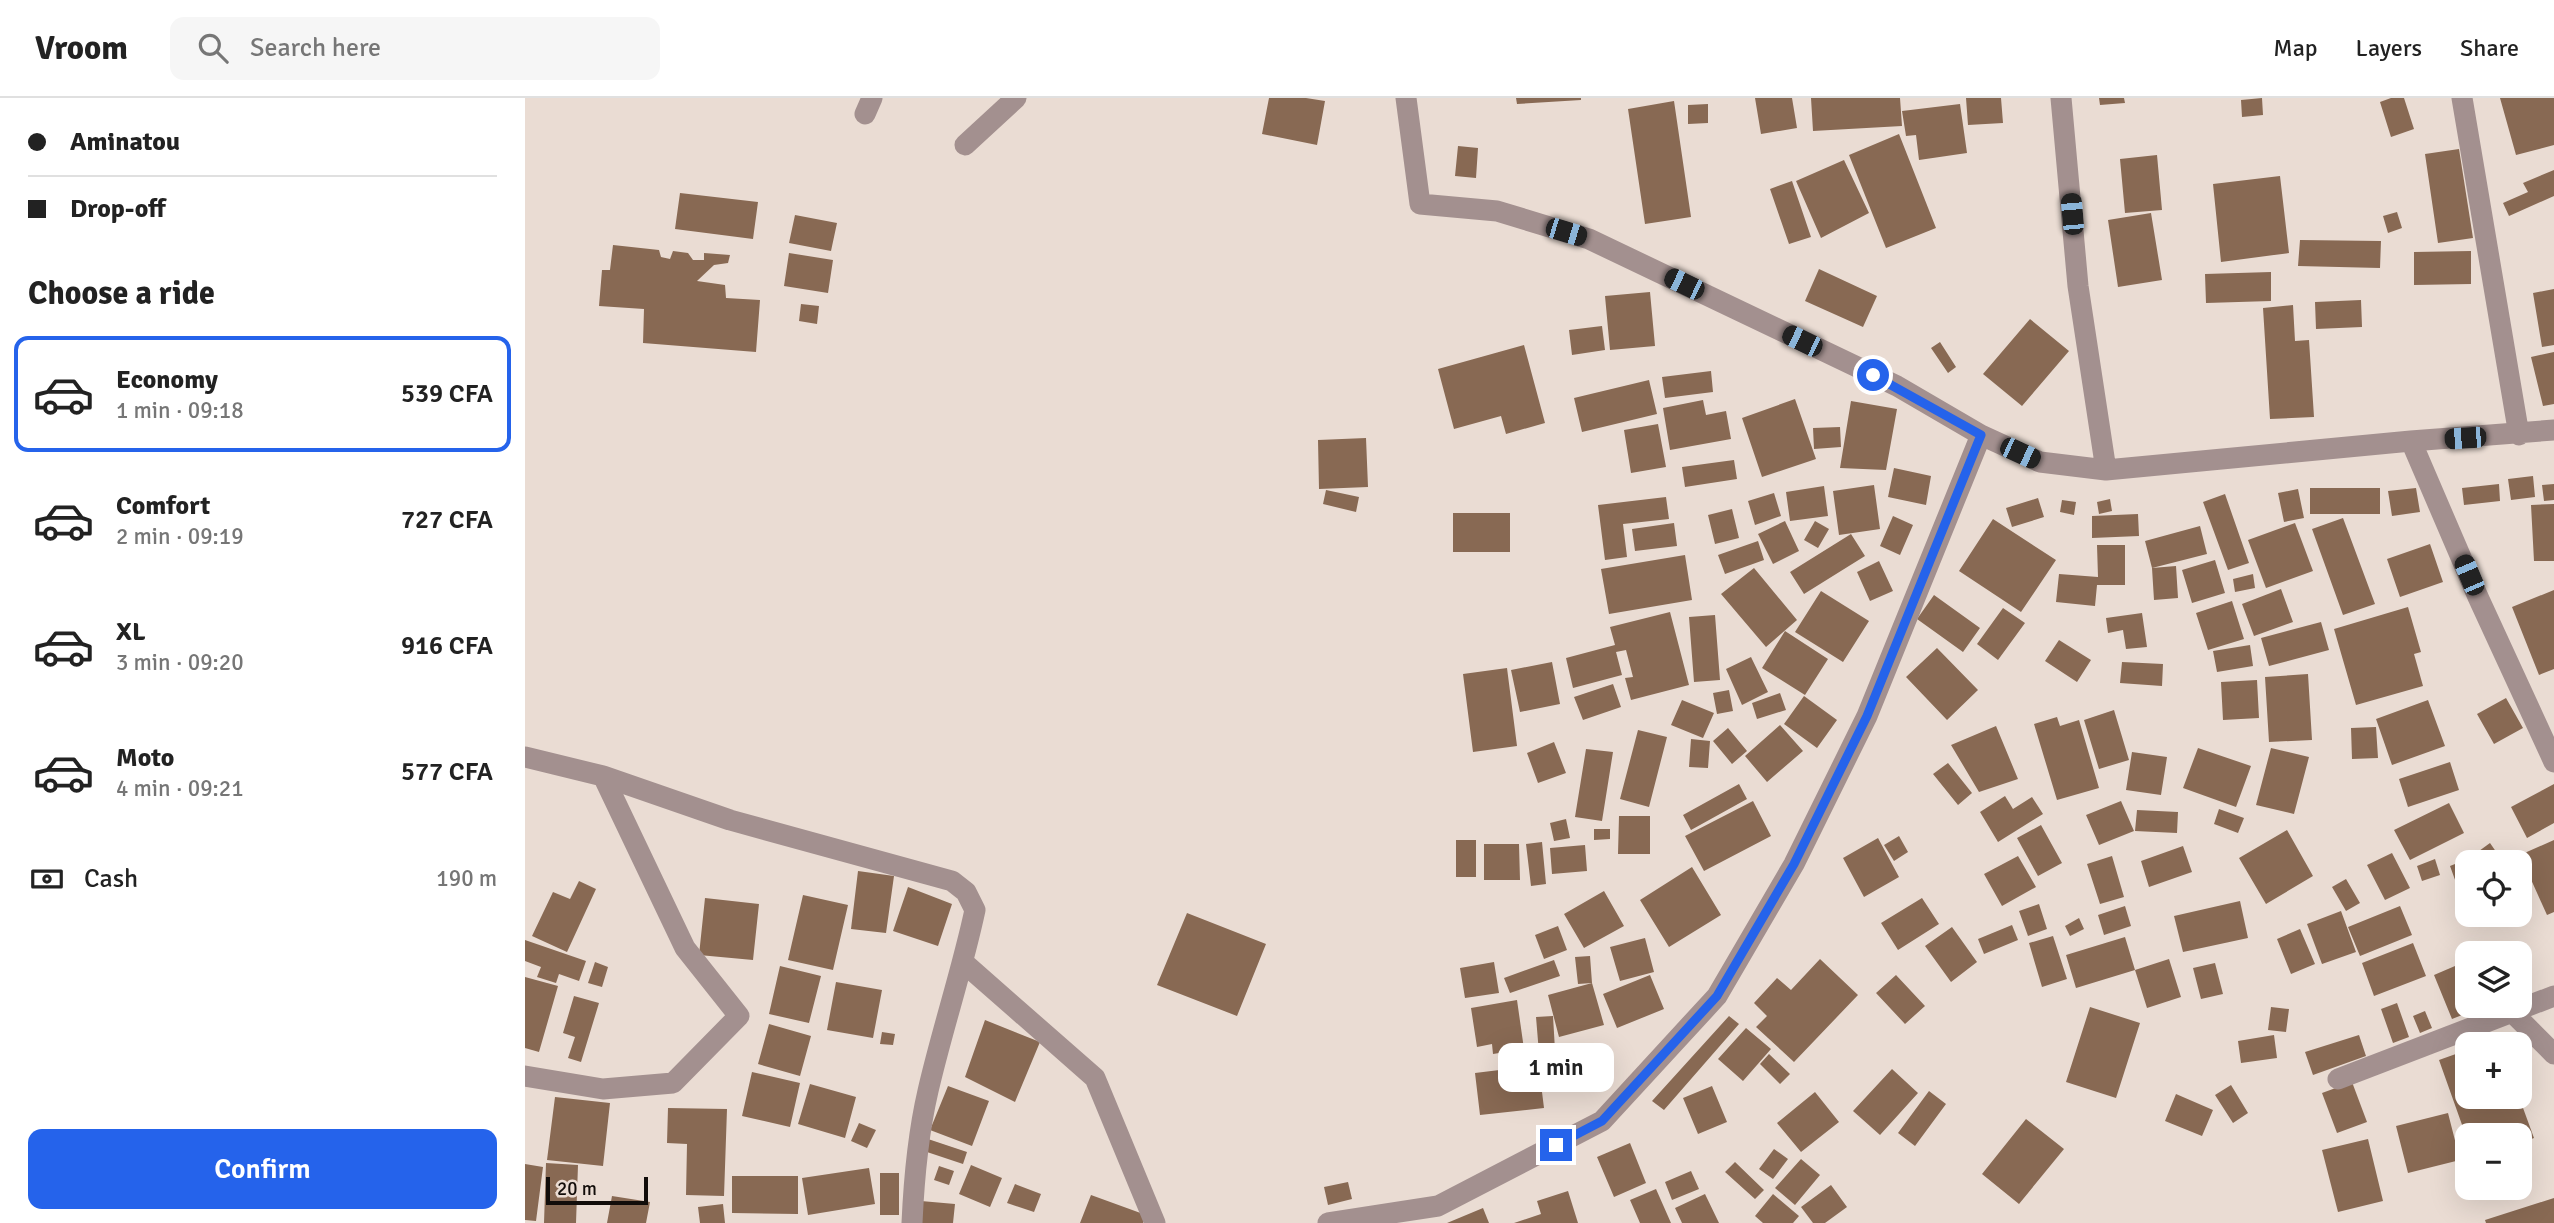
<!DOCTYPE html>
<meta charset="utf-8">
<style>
:root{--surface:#fff;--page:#f6f6f6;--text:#222;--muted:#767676;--line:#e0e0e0;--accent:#2563eb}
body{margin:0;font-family:Signika,sans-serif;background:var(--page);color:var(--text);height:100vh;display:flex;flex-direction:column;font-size:26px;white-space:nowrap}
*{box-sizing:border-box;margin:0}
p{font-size:23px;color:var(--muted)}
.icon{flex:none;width:38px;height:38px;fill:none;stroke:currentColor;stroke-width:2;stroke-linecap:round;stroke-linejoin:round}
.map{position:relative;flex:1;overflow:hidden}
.drawer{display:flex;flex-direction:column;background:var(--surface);width:525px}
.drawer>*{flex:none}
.top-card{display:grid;align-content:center;height:154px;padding:0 28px;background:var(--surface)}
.controls{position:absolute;left:1930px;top:752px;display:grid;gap:14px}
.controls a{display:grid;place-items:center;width:77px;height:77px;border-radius:14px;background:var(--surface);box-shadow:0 7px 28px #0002;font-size:35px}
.scale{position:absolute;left:21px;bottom:18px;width:102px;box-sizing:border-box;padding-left:7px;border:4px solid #120d0a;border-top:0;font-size:19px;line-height:24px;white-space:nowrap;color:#120d0a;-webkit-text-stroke:5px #eadcd3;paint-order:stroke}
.end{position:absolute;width:32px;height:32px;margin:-16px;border:9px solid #2563eb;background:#fff;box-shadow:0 0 0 4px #fff}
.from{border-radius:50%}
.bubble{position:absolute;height:49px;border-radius:14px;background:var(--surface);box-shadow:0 7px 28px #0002;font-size:23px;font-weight:600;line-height:49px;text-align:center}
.car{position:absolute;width:21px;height:42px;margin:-21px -10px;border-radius:9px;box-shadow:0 0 5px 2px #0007;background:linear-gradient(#222 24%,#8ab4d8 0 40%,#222 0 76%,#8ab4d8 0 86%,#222 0)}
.top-card b{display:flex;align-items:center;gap:24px;height:66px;font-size:26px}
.top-card b+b{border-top:2px solid var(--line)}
.top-card i{width:18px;height:18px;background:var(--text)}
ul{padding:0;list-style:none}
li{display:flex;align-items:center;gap:21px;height:116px;margin:0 14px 10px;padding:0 14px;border:4px solid transparent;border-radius:14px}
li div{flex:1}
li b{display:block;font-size:26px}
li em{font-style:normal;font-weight:600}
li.on{border-color:var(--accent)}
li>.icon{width:63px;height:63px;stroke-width:1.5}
h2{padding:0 28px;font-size:32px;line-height:84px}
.pay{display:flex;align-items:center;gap:18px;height:77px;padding:0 28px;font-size:26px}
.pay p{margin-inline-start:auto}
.cta{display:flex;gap:14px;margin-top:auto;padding:14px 28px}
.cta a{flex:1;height:80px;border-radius:14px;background:var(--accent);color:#fff;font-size:28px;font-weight:600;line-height:80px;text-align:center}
header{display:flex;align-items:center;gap:42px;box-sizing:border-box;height:98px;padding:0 35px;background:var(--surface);border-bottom:2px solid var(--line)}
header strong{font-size:33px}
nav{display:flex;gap:38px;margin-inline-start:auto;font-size:24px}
.search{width:490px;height:63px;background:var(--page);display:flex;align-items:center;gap:18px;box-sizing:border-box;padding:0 24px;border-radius:14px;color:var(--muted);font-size:26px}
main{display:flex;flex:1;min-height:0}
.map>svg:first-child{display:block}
.building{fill:#886953}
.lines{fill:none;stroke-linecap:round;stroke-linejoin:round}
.minor{stroke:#a3908f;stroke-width:21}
.route{stroke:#2563eb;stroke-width:9}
</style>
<header>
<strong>Vroom</strong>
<div class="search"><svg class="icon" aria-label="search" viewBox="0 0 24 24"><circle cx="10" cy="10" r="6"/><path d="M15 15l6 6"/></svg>Search here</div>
<nav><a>Map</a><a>Layers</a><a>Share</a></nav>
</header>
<main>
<section class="drawer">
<div class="top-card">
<b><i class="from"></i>Aminatou</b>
<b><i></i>Drop-off</b>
</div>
<h2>Choose a ride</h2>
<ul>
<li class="on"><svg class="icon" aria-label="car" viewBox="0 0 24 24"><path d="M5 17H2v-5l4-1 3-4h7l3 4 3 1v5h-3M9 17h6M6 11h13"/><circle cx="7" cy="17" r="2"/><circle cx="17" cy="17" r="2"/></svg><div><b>Economy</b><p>1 min · 09:18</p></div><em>539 CFA</em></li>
<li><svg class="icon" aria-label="car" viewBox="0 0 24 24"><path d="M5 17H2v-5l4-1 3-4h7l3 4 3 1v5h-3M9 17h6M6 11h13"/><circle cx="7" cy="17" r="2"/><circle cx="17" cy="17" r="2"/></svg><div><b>Comfort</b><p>2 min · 09:19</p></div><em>727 CFA</em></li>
<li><svg class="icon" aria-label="car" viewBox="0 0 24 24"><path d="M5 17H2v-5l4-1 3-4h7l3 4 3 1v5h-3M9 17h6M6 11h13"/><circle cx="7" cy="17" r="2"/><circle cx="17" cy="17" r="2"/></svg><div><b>XL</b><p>3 min · 09:20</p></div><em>916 CFA</em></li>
<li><svg class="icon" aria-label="car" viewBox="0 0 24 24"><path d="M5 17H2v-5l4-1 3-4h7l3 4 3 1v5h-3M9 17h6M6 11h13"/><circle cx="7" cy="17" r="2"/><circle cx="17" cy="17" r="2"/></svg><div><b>Moto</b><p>4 min · 09:21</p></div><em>577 CFA</em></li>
</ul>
<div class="pay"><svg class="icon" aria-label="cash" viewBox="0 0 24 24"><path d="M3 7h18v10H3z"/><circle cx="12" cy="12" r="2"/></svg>Cash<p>190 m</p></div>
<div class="cta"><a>Confirm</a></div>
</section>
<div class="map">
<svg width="2029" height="1125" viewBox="0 0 2029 1125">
<rect width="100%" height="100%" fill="#eadcd3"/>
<!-- building -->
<path class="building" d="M744 0H781L800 3 792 47 737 36Z
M991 0H1056V2L992 6Z
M1230 0H1267L1272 30 1236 36Z
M1286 0H1375L1377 28 1288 33Z
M1441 0H1476L1478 25 1443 27Z
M1574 0H1599L1600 5 1575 7Z
M1737 0 1738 17 1717 19 1716 2Z
M1866 0H1879L1889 31 1866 39 1855 4Z
M1975 0H2029V47L1991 57Z
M1149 3 1166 119 1120 126 1103 11Z
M1183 6V25L1163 26V7Z
M1435 6 1442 55 1394 62 1391 37 1381 38 1377 13Z
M1374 36 1411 130 1361 150 1324 57Z
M933 48 953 50 951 80 930 78Z
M1934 51 1948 140 1913 145 1900 56Z
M1632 57 1637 112 1600 115 1595 61Z
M1319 62 1344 115 1296 140 1271 83Z
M2029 72V98L1984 118 1978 105 2003 94 1998 85Z
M1755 78 1764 155 1696 164 1688 86Z
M1267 83 1286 139 1264 146 1245 91Z
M155 95 233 104 228 141 150 131Z
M1872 114 1877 130 1863 135 1858 118Z
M1626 115 1637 182 1593 189 1583 122Z
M270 117 312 125 306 153 264 145Z
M1775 142 1856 143 1855 170 1773 168Z
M88 147 134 152 136 159 145 161 148 153 163 155 168 162H179V155L205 157 203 165 189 167 172 183 200 187 201 200 235 202 231 254 118 245 119 211 74 208 77 172H85Z
M1946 153V186L1889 187V154Z
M264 155 308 162 303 195 259 188Z
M1294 171 1352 198 1338 229 1280 203Z
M1746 174V203L1681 205 1680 176Z
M2029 191V247L2017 249 2008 195Z
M1125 194 1130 248 1085 252 1080 198Z
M1836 202 1837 229 1791 231 1790 204Z
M276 206 294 208 292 226 274 223Z
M1768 207 1770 243 1784 242 1789 319 1745 321 1738 210Z
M1505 221 1544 253 1497 308 1458 276Z
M1077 228 1080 252 1047 257 1044 232Z
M1415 244 1431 269 1423 275 1406 250Z
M999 247 1020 325 981 336 976 318 929 331 913 271Z
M2029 254V306L2018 308 2006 259Z
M1186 273 1188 294 1140 300 1137 279Z
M1124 282 1132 316 1057 334 1049 300Z
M1270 301 1291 361 1237 379 1217 320Z
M1178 302 1181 317 1201 313 1206 341 1145 352 1138 310Z
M1326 303 1372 311 1361 372 1315 370Z
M1133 326 1141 369 1106 375 1099 332Z
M1315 329 1316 349 1289 351 1288 330Z
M841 340 843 389 794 391 793 342Z
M1209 362 1212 381 1160 389 1157 369Z
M1369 370 1406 378 1401 407 1363 399Z
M2008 378 2010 399 1986 402 1983 381Z
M1974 386 1975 403 1939 407 1937 390Z
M2029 386V402L2019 403 2017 387Z
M1349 387 1355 431 1314 437 1308 393Z
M1299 388 1303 418 1265 423 1261 394Z
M1785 390H1855V416H1785Z
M1891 390 1895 414 1867 418 1863 393Z
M1773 391 1779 420 1759 424 1753 395Z
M801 392 834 399 831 414 798 406Z
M1249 395 1256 418 1230 427 1223 403Z
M1700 396 1724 465 1703 472 1678 404Z
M1141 399 1144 421 1098 426 1102 459 1080 462 1073 407Z
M1513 400 1519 419 1487 429 1481 410Z
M1585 401 1587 413 1574 416 1572 404Z
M1537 402 1551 404 1549 417 1535 414Z
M2029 406V463H2009L2006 407Z
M1207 411 1214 440 1190 446 1183 417Z
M928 415H985V454H928Z
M1613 416 1614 438 1567 440V418Z
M1368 418 1388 427 1375 457 1355 448Z
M1818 420 1850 506 1818 517 1787 431Z
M1468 421 1531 462 1496 514 1434 473Z
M1260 423 1274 453 1248 466 1233 436Z
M1290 423 1304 431 1293 450 1279 442Z
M1149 425 1152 448 1110 453 1107 431Z
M1770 425 1788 473 1741 490 1723 442Z
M1675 428 1682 456 1627 470 1620 443Z
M1326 436 1340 458 1279 496 1265 474Z
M1233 443 1239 462 1200 476 1193 457Z
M1905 446 1918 484 1875 499 1862 461Z
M1572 447H1600V487H1572L1570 508 1531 504 1534 476 1573 479Z
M1160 457 1167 502 1084 516 1076 471Z
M1690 462 1700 495 1667 505 1657 472Z
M1354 463 1368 493 1345 503 1332 474Z
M1651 468 1653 500 1629 502 1627 470Z
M1229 470 1272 522 1241 549 1196 496Z
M1728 476 1730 490 1710 494 1708 481Z
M1756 491 1768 524 1729 538 1717 506Z
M2029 492V571L2014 577 1987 509Z
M1296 493 1344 523 1318 564 1270 534Z
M1409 497 1455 530 1438 554 1392 521Z
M1707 503 1719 541 1683 552 1671 515Z
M1883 509 1896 554 1889 556 1898 588 1831 607 1809 531Z
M1478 510 1500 525 1473 562 1452 546Z
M1145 514 1164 587 1106 602 1100 580 1108 579 1101 552 1091 554 1097 577 1048 590 1041 560 1090 547 1085 529Z
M1617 515 1622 549 1601 551 1598 532 1583 535 1581 520Z
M1190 517 1195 582 1169 584 1164 519Z
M1796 524 1804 552 1744 568 1736 540Z
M1260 533 1303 561 1280 597 1237 570Z
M1534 542 1566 562 1552 584 1520 563Z
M1725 547 1728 568 1692 574 1688 553Z
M1412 550 1453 592 1422 622 1381 579Z
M1226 559 1243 594 1217 607 1201 571Z
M1027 564 1035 606 995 614 986 572Z
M1597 564 1638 566 1637 588 1595 585Z
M982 570 992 648 948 654 938 576Z
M1783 576 1787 642 1744 644 1740 579Z
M1732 582 1734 620 1698 622 1696 584Z
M1088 586 1096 609 1058 622 1049 599Z
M1204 592 1208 613 1192 616 1188 595Z
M1255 595 1261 612 1232 621 1227 605Z
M1279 598 1312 622 1292 650 1259 626Z
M1981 600 1998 630 1969 646 1952 616Z
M1157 602 1189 615 1178 640 1146 627Z
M1903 602 1920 648 1867 667 1851 621Z
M1589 612 1604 662 1574 671 1559 622Z
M1532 619 1535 628 1554 622 1574 690 1532 702 1509 626Z
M1255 627 1278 653 1242 684 1220 658Z
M1471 628 1493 681 1454 694 1426 647Z
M1851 629 1853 660 1827 661 1826 630Z
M1203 630 1222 653 1207 666 1188 643Z
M1113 632 1142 639 1124 709 1095 701Z
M1166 641 1185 643 1183 670 1164 669Z
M1029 644 1041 675 1013 685 1002 655Z
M1673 650 1726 668 1711 709 1658 690Z
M1746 650 1784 659 1769 716 1731 707Z
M1061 651 1088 654 1077 723 1050 719Z
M1607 654 1642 659 1636 697 1601 692Z
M1925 664 1934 692 1883 709 1874 681Z
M1423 665 1447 695 1433 707 1408 676Z
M1214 686 1222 701 1166 732 1158 717Z
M2029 686V725L2002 740 1986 709Z
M1480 698 1488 711 1507 699 1518 716 1473 744 1455 714Z
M1228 703 1246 738 1179 773 1160 738Z
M1596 703 1609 733 1574 747 1561 717Z
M1924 705 1939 735 1885 762 1869 732Z
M1694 711 1719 720 1713 735 1689 726Z
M1612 712 1653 714 1652 735 1610 733Z
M1094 718H1125V756H1093Z
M1041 721 1045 740 1029 743 1025 725Z
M1516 727 1537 765 1513 778 1492 740Z
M1069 731H1085V741L1069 742Z
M1762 732 1788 778 1741 806 1714 760Z
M1374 738 1383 754 1369 763 1359 747Z
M1353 740 1374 779 1339 799 1318 760Z
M931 742H951V779H931Z
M2029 742V814L2022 817 1995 757Z
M1017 744 1021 786 1006 788 1001 746Z
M1965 745 1974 758 1962 765 1954 753Z
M959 746H994L995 782H959Z
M1060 747 1062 773 1027 776 1025 750Z
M1658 748 1667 774 1624 789 1616 763Z
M1867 755 1885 790 1860 802 1842 767Z
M1493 758 1511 789 1477 808 1459 776Z
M1587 758 1599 799 1575 806 1562 766Z
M1950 758 1953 765H1942V815L1925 768Z
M1910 761 1915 777 1897 783 1892 768Z
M1167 769 1196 817 1144 849 1115 802Z
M333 773 369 778 361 835 326 831Z
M1821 781 1835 805 1821 813 1807 789Z
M54 783 71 791 42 854 7 838 28 794 45 801Z
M383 789 427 806 413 848 368 833Z
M1079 793 1099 828 1059 850 1039 816Z
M278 797 323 807 308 872 263 862Z
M180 800 234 806 228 862 174 857Z
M1397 800 1414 826 1373 852 1356 825Z
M1715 803 1723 840 1658 854 1649 818Z
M1514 806 1522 831 1503 838 1494 813Z
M1600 808 1606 828 1579 837 1573 817Z
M1875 808 1887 837 1835 858 1823 829Z
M1816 813 1831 854 1797 866 1782 826Z
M662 815 741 846 712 918 632 887Z
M1554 820 1559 831 1545 838 1540 828Z
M1487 827 1493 842 1459 856 1453 841Z
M1033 828 1042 852 1019 861 1010 837Z
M1427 829 1452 864 1426 884 1400 848Z
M1775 831 1790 866 1766 876 1752 841Z
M1528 838 1542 881 1517 889 1504 845Z
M1600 839 1610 872 1551 890 1541 857Z
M1120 840 1129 874 1095 883 1085 849Z
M0 842 61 863 54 883 34 876 31 885 12 879 16 869 0 863Z
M1888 845 1901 878 1849 898 1837 865Z
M1065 858 1067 885 1053 886 1050 859Z
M1295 861 1333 897 1269 964 1231 929 1242 918 1229 905 1252 880 1266 892Z
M1644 861 1656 899 1622 910 1610 872Z
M1029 862 1035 878 985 895 979 880Z
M70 864 83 869 77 889 63 885Z
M969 864 974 895 940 900 935 870Z
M1690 865 1698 896 1676 901 1668 870Z
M1937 865 1942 880V908H1954L1955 910 1927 921 1909 877Z
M255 868 296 878 284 925 244 916Z
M1125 877 1139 911 1092 930 1078 896Z
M1371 877 1400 908 1380 926 1351 895Z
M0 879 33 888 14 954 0 950Z
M311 884 357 892 348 940 302 932Z
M1067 885 1079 927 1034 939 1023 897Z
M49 898 74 905 56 964 43 960 50 939 38 935Z
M992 902 999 951 968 956 967 946 952 949 946 910Z
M1872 905 1884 939 1868 945 1856 911Z
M1565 909 1615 925 1591 1000 1541 984Z
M1746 909 1764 911 1761 934 1743 932Z
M1900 913 1907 930 1895 935 1888 918Z
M1028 918 1031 969 1014 970 1019 1010 955 1017 950 975 1015 967 1011 919Z
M1204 918 1214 926 1139 1012 1127 1003Z
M460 922 515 944 490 1004 440 979Z
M244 926 286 938 275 978 233 966Z
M1221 930 1246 951 1218 983 1193 961Z
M357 934 370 936 368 947 355 946Z
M1749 937 1752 960 1716 965 1713 943Z
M1834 937 1841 958 1788 977 1780 954Z
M1942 952V999H1994L2009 1040 1995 1045V1038H1941L1914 962Z
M1244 956 1265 976 1255 986 1235 966Z
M1367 971 1393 995 1355 1037 1328 1013Z
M227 974 275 985 265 1029 217 1018Z
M1827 984 1842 1024 1812 1035 1797 995Z
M285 986 331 999 320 1040 273 1026Z
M1706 987 1723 1015 1708 1025 1690 997Z
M423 988 464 1003 447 1048 405 1032Z
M1187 988 1202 1024 1173 1036 1158 1000Z
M1404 993 1421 1006 1390 1048 1373 1035Z
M1290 994 1314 1024 1276 1054 1252 1025Z
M1651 996 1688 1012 1677 1038 1640 1023Z
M30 999 85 1005 78 1068 22 1062Z
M143 1010 202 1011 199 1098 161 1097 162 1046 142 1045Z
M1923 1015 1935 1062 1883 1075 1871 1028Z
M1501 1021 1539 1051 1494 1106 1457 1076Z
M334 1025 351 1032 342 1050 326 1043Z
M403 1041 442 1054 438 1066 399 1053Z
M1843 1041 1858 1103 1813 1114 1797 1052Z
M1105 1045 1121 1085 1089 1099 1072 1059Z
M1249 1051 1263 1061 1248 1081 1234 1071Z
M1276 1061 1295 1077 1270 1107 1250 1090Z
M1210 1064 1239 1092 1230 1101 1200 1074Z
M21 1065 53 1067 51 1125H19Z
M0 1066 18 1069 11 1123 0 1122Z
M446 1067 477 1080 465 1109 434 1096Z
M414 1068 429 1073 424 1087 409 1082Z
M344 1070 350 1106 283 1117 277 1080Z
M1166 1073 1174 1091 1147 1102 1140 1084Z
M355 1075H374V1117H355Z
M207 1078H273V1116L207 1115Z
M823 1084 827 1101 803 1107 799 1089Z
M490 1086 516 1096 509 1114 482 1105Z
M1306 1087 1322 1109 1300 1125H1288L1276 1109Z
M1131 1091 1146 1125H1115L1105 1102Z
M1043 1093 1053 1125H989L1016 1116 1012 1103Z
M1180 1096 1194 1125H1157L1150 1110Z
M1248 1096 1274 1118 1268 1125H1238L1230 1118Z
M566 1097 621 1117 618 1125H555Z
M87 1098 125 1104 121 1125H82Z
M2029 1100V1125H1961L1960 1122Z
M396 1103 430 1106 428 1125H394Z
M198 1106 200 1125H175L173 1109Z
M958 1110 964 1125H922Z"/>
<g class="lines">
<!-- minor -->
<path class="minor" d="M881 0 895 106 972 113 1064 141 1372 288 1456 337 1515 364 1581 372 1886 343 2029 332
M1536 0 1553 188 1581 372
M1937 0 1994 337
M340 16 347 0
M440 47 491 0
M1886 343 1953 499 2029 664
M0 659 78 678 205 722 427 783 441 794 450 812C437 873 417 932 403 993 393 1036 389 1080 387 1125
M439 865 570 980 630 1125
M1987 914 2029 956
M0 978 78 991 148 985 214 918 160 850 78 678
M1813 981 2029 898
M803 1125 913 1108 1077 1023 1192 898 1269 766 1342 618 1456 337"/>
</g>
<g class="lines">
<!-- route -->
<path class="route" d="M1031 1047 1077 1023 1192 898 1269 766 1342 618 1456 337 1348 277"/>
</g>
</svg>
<div class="controls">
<a><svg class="icon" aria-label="locate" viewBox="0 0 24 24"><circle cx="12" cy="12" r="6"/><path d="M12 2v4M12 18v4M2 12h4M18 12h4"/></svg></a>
<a><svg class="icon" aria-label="layers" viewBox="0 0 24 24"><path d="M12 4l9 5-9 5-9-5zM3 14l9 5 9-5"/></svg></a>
<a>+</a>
<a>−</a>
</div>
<div class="scale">20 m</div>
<i class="end from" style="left:1348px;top:277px"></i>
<i class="end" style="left:1031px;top:1047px"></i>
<div class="bubble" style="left:973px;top:945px;width:116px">1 min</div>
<i class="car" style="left:1547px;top:116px;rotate:355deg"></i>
<i class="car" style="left:1041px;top:134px;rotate:107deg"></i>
<i class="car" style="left:1159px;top:186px;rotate:296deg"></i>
<i class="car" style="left:1277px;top:243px;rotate:296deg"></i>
<i class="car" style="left:1940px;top:340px;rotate:266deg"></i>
<i class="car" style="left:1495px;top:355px;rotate:115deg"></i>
<i class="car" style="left:1944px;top:477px;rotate:337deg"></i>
</div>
</main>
